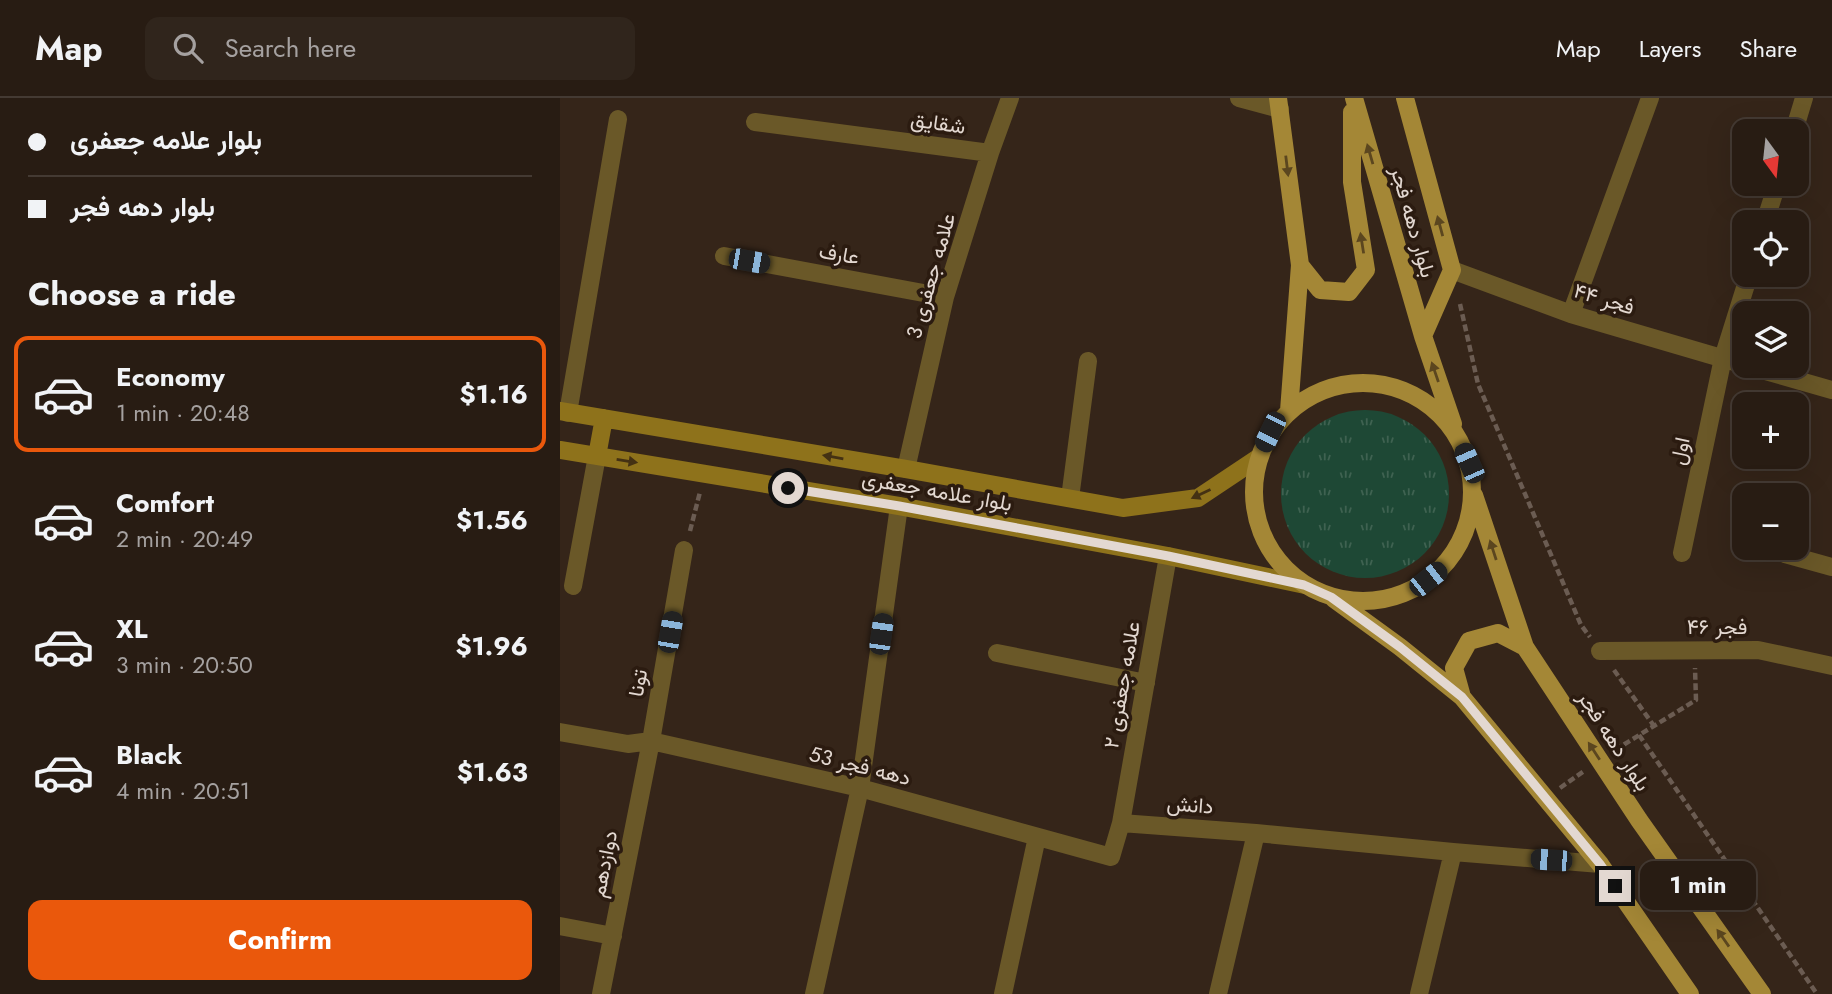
<!DOCTYPE html>
<meta charset="utf-8">
<style>
:root{--surface:#281c13;--page:#30251c;--text:#f1f3f6;--muted:#a5a1a0;--line:#443a33;--accent:#ea580c}
body{margin:0;font-family:Jost,Vazirmatn,sans-serif;background:var(--page);color:var(--text);height:100vh;display:flex;flex-direction:column;font-size:26px;white-space:nowrap}
*{box-sizing:border-box;margin:0}
p{font-size:23px;color:var(--muted)}
.icon{flex:none;width:38px;height:38px;fill:none;stroke:currentColor;stroke-width:2;stroke-linecap:round;stroke-linejoin:round}
.map{position:relative;flex:1;overflow:hidden}
.panel{display:flex;flex-direction:column;background:var(--surface);width:560px}
.panel>*{flex:none}
.hud{display:grid;align-content:center;height:154px;padding:0 28px;background:var(--surface)}
.needle{width:46px;rotate:165deg}
.buttons{position:absolute;left:1172px;top:21px;display:grid;gap:14px}
.buttons a{display:grid;place-items:center;width:77px;height:77px;border-radius:14px;background:var(--surface);box-shadow:0 7px 28px #0002,0 0 0 2px var(--line);font-size:35px}
.end{position:absolute;width:32px;height:32px;margin:-16px;border:9px solid #e3d8d1;background:#111;box-shadow:0 0 0 4px #111}
.from{border-radius:50%}
.bubble{position:absolute;height:49px;border-radius:14px;background:var(--surface);box-shadow:0 7px 28px #0002,0 0 0 2px var(--line);font-size:23px;font-weight:700;line-height:49px;text-align:center}
.car{position:absolute;width:21px;height:42px;margin:-21px -10px;border-radius:9px;box-shadow:0 0 5px 2px #0007;background:linear-gradient(#222 24%,#8ab4d8 0 40%,#222 0 76%,#8ab4d8 0 86%,#222 0)}
.hud b{display:flex;align-items:center;gap:24px;height:66px;font-size:26px}
.hud b+b{border-top:2px solid var(--line)}
.hud i{width:18px;height:18px;background:var(--text)}
ul{padding:0;list-style:none}
li{display:flex;align-items:center;gap:21px;height:116px;margin:0 14px 10px;padding:0 14px;border:4px solid transparent;border-radius:14px}
li div{flex:1}
li b{display:block;font-size:26px}
li em{font-style:normal;font-weight:700}
li.current{border-color:var(--accent)}
li>.icon{width:63px;height:63px;stroke-width:1.5}
h2{padding:0 28px;font-size:32px;line-height:84px}
.cta{display:flex;gap:14px;margin-top:auto;padding:14px 28px}
.cta a{flex:1;height:80px;border-radius:14px;background:var(--accent);color:#fff;font-size:28px;font-weight:700;line-height:80px;text-align:center}
header{display:flex;align-items:center;gap:42px;box-sizing:border-box;height:98px;padding:0 35px;background:var(--surface);border-bottom:2px solid var(--line)}
header strong{font-size:33px}
nav{display:flex;gap:38px;margin-inline-start:auto;font-size:24px}
.search{width:490px;height:63px;background:var(--page);display:flex;align-items:center;gap:18px;box-sizing:border-box;padding:0 24px;border-radius:14px;color:var(--muted);font-size:26px}
main{display:flex;flex:1;min-height:0}
.map>svg:first-child{display:block}
.grass{fill:url(#grass-tufts)}
.lines{fill:none;stroke-linecap:round;stroke-linejoin:round}
.path{stroke:#6b5c52;stroke-width:4.5;stroke-dasharray:7 3.5;stroke-linecap:butt}
.minor{stroke:#6a5828;stroke-width:18}
.secondary{stroke:#8e721b;stroke-width:18}
.primary{stroke:#a48736;stroke-width:18}
.oneway{fill:#5b461f}
.oneway2{fill:#443113}
.route{stroke:#e3d8d1;stroke-width:9}
.labels{text-anchor:middle;stroke-width:7;stroke-linejoin:round;paint-order:stroke}
.street-label{font-size:21px;fill:#e3d8d1;stroke:#2b1b10}
</style>
<header>
<strong>Map</strong>
<div class="search"><svg class="icon" aria-label="search" viewBox="0 0 24 24"><circle cx="10" cy="10" r="6"/><path d="M15 15l6 6"/></svg>Search here</div>
<nav><a>Map</a><a>Layers</a><a>Share</a></nav>
</header>
<main>
<section class="panel">
<div class="hud">
<b><i class="from"></i>بلوار علامه جعفری</b>
<b><i></i>بلوار دهه فجر</b>
</div>
<h2>Choose a ride</h2>
<ul>
<li class="current"><svg class="icon" aria-label="car" viewBox="0 0 24 24"><path d="M5 17H2v-5l4-1 3-4h7l3 4 3 1v5h-3M9 17h6M6 11h13"/><circle cx="7" cy="17" r="2"/><circle cx="17" cy="17" r="2"/></svg><div><b>Economy</b><p>1 min · 20:48</p></div><em>$1.16</em></li>
<li><svg class="icon" aria-label="car" viewBox="0 0 24 24"><path d="M5 17H2v-5l4-1 3-4h7l3 4 3 1v5h-3M9 17h6M6 11h13"/><circle cx="7" cy="17" r="2"/><circle cx="17" cy="17" r="2"/></svg><div><b>Comfort</b><p>2 min · 20:49</p></div><em>$1.56</em></li>
<li><svg class="icon" aria-label="car" viewBox="0 0 24 24"><path d="M5 17H2v-5l4-1 3-4h7l3 4 3 1v5h-3M9 17h6M6 11h13"/><circle cx="7" cy="17" r="2"/><circle cx="17" cy="17" r="2"/></svg><div><b>XL</b><p>3 min · 20:50</p></div><em>$1.96</em></li>
<li><svg class="icon" aria-label="car" viewBox="0 0 24 24"><path d="M5 17H2v-5l4-1 3-4h7l3 4 3 1v5h-3M9 17h6M6 11h13"/><circle cx="7" cy="17" r="2"/><circle cx="17" cy="17" r="2"/></svg><div><b>Black</b><p>4 min · 20:51</p></div><em>$1.63</em></li>
</ul>
<div class="cta"><a>Confirm</a></div>
</section>
<div class="map">
<svg width="1272" height="896" viewBox="0 0 1272 896">
<defs>
<pattern id="grass-tufts" width="24" height="20" patternUnits="userSpaceOnUse" patternTransform="scale(1.75)"><rect width="24" height="20" fill="#1e4835"/><path d="M3 7l-1-3M5 7V3M7 7l1-3M15 17l-1-3M17 17v-4M19 17l1-3" fill="none" stroke="#3f6251"/></pattern>
</defs>
<rect width="100%" height="100%" fill="#352519"/>
<!-- grass -->
<path class="grass" d="M721 396a84 84 0 1 1 168 0a84 84 0 1 1-168 0Z"/>
<g class="lines">
<!-- path -->
<path class="path" d="M900 206 918 286 1021 527 1030 539
M130 433 140 394
M1054 572 1094 628
M1079 637 1257 896
M1055 652 1136 602 1135 570
M1000 690 1024 673"/>
<!-- minor -->
<path class="minor" d="M679 0 720 11
M195 24 430 55
M1234 33 1244 0
M1205 124 1217 86
M164 158 385 199
M892 172 1011 216 1185 267
M1011 216 1090 0
M1188 268 1272 292
M8 315 58 21
M346 371 385 199 430 55 450 0
M510 400 528 263
M1122 455 1163 260 1189 177
M1225 456 1272 469
M13 488 37 358
M1040 553 1198 552 1272 568
M437 555 586 585
M0 634 68 646 91 643 300 690 551 759 561 725 608 458
M561 725 696 735
M0 828 53 838
M41 896 91 643 124 452
M254 896 300 690 339 408
M443 896 477 739
M658 896 696 735 893 754 1040 766
M859 896 893 754"/>
<!-- secondary -->
<path class="secondary" d="M0 313 346 371 563 410 638 400 698 360
M0 352 339 408 608 458 745 487
M37 358 44 320"/>
<!-- primary -->
<path class="primary" d="M718 0 740 167 729 313
M794 0 863 238 893 326
M845 0 892 172 863 238
M740 167 760 192 789 194 806 172 792 84V14
M694 394a109 109 0 1 1 218 0a109 109 0 1 1-218 0Z
M914 397 965 549 1079 722 1202 896
M774 501 840 549 902 599 1040 766 1130 896
M902 599 894 570 909 543 938 535 965 549"/>
</g>
<!-- one-way arrows -->
<defs><path id="oneway-solid" d="M-6-.8H1V-3.2L6.5 0L1 3.2V.8H-6Z" transform="scale(1.75)"/></defs>
<g class="oneway">
<use href="#oneway-solid" transform="translate(810 56) rotate(-106)"/>
<use href="#oneway-solid" transform="translate(727 68) rotate(83)"/>
<use href="#oneway-solid" transform="translate(880 128) rotate(-105)"/>
<use href="#oneway-solid" transform="translate(802 145) rotate(-99)"/>
<use href="#oneway-solid" transform="translate(875 274) rotate(-109)"/>
<use href="#oneway-solid" transform="translate(933 452) rotate(-108)"/>
<use href="#oneway-solid" transform="translate(1034 653) rotate(-123)"/>
<use href="#oneway-solid" transform="translate(1163 840) rotate(-125)"/>
</g>
<g class="oneway2">
<use href="#oneway-solid" transform="translate(273 359) rotate(-170)"/>
<use href="#oneway-solid" transform="translate(67 363) rotate(9)"/>
<use href="#oneway-solid" transform="translate(641 396) rotate(155)"/>
</g>
<g class="lines">
<!-- route -->
<path class="route" d="M228 390 339 408 608 458 744 487 771 499 840 549 902 599 1040 766 1055 788"/>
</g>
<g class="labels">
<!-- street labels -->
<g class="street-label">
<text transform="translate(378 25) rotate(8)" y="7">شقایق</text>
<text transform="translate(853 124) rotate(74)" y="7">بلوار دهه فجر</text>
<text transform="translate(279 156) rotate(10)" y="7">عارف</text>
<text transform="translate(371 178) rotate(-74)" y="7">علامه جعفری 3</text>
<text transform="translate(1044 201) rotate(17)" y="7">فجر ۴۴</text>
<text transform="translate(1120 353) rotate(-78)" y="7">اول</text>
<text transform="translate(377 393) rotate(10)" y="7">بلوار علامه جعفری</text>
<text x="1157" y="536">فجر ۴۶</text>
<text transform="translate(78 585) rotate(-80)" y="7">تونا</text>
<text transform="translate(562 587) rotate(-80)" y="7">علامه جعفری ۲</text>
<text transform="translate(1054 643) rotate(57)" y="7">بلوار دهه فجر</text>
<text transform="translate(300 668) rotate(14)" y="7">دهه فجر 53</text>
<text transform="translate(630 707) rotate(4)" y="7">دانش</text>
<text transform="translate(44 766) rotate(-79)" y="7">دوازدهم</text>
</g>
</g>
</svg>
<div class="buttons">
<a><svg class="needle" viewBox="-14 -14 28 28"><path d="M0-13l5 13h-10z" fill="#e53935"/><path d="M0 13l5-13h-10z" fill="#a5a1a0"/></svg></a>
<a><svg class="icon" aria-label="locate" viewBox="0 0 24 24"><circle cx="12" cy="12" r="6"/><path d="M12 2v4M12 18v4M2 12h4M18 12h4"/></svg></a>
<a><svg class="icon" aria-label="layers" viewBox="0 0 24 24"><path d="M12 4l9 5-9 5-9-5zM3 14l9 5 9-5"/></svg></a>
<a>+</a>
<a>−</a>
</div>
<i class="end from" style="left:228px;top:390px"></i>
<i class="end" style="left:1055px;top:788px"></i>
<div class="bubble" style="left:1080px;top:763px;width:116px">1 min</div>
<i class="car" style="left:189px;top:163px;rotate:100deg"></i>
<i class="car" style="left:710px;top:334px;rotate:206deg"></i>
<i class="car" style="left:909px;top:365px;rotate:336deg"></i>
<i class="car" style="left:868px;top:481px;rotate:52deg"></i>
<i class="car" style="left:110px;top:534px;rotate:10deg"></i>
<i class="car" style="left:321px;top:536px;rotate:8deg"></i>
<i class="car" style="left:991px;top:762px;rotate:274deg"></i>
</div>
</main>
